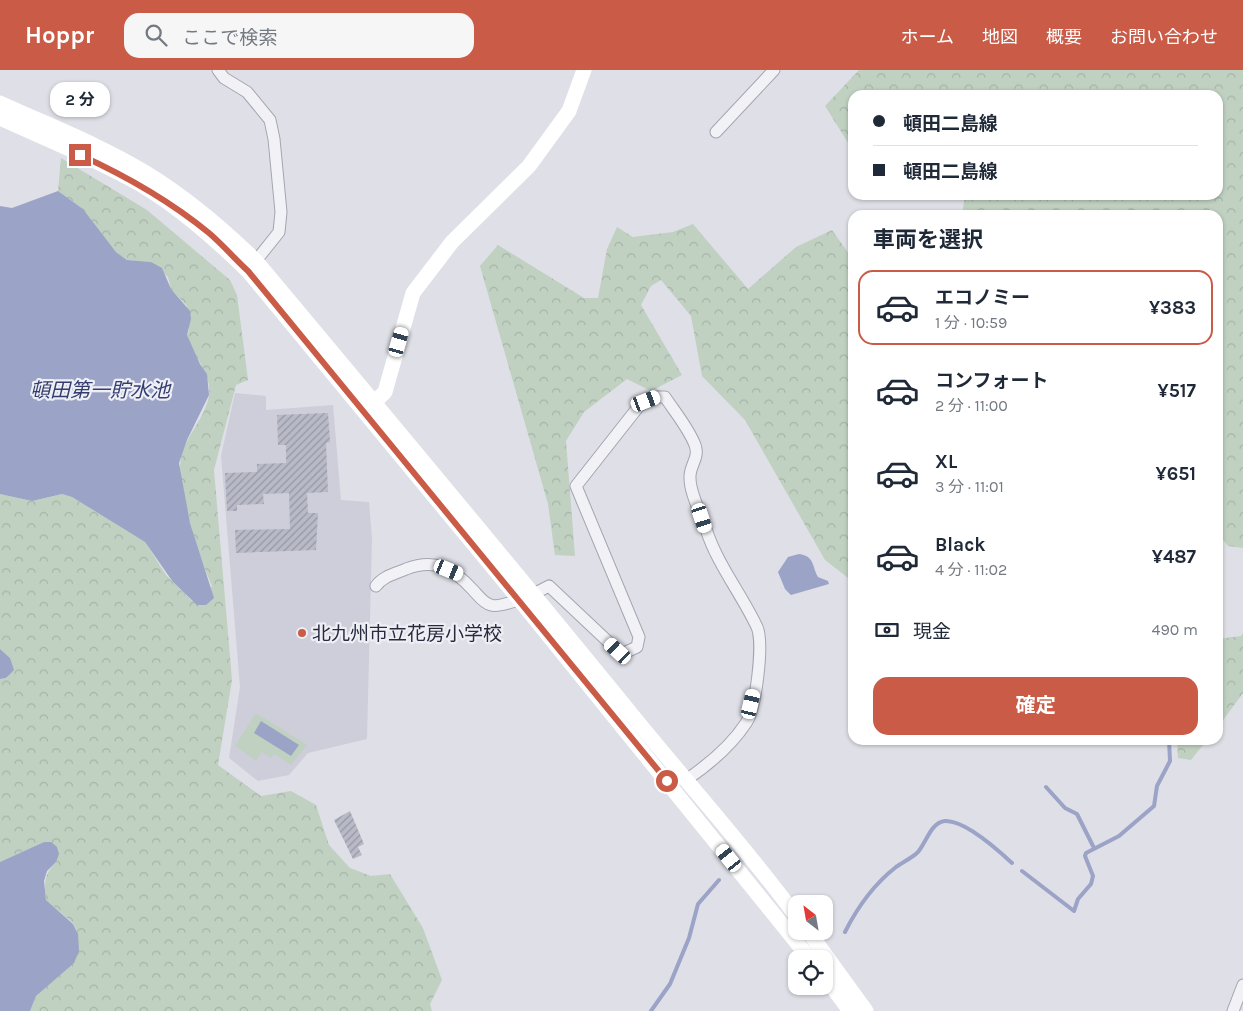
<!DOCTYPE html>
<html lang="ja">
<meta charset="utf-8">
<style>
:root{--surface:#fff;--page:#f6f6f7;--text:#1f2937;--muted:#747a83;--line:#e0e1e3;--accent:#c95b47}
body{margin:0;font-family:Karla,"Noto Sans JP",sans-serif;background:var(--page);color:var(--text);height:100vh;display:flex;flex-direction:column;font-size:19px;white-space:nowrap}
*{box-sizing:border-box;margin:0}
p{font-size:16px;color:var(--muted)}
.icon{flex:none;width:28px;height:28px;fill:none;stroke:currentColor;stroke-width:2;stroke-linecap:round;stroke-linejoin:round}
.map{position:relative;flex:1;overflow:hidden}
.panel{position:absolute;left:848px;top:140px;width:375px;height:535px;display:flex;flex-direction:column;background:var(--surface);border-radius:15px;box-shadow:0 1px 4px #0004}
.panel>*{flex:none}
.top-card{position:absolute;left:848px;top:20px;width:375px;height:110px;border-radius:15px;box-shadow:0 1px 4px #0004;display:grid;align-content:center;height:110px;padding:0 25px;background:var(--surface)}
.needle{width:32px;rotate:329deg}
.fabs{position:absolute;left:788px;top:825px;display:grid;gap:10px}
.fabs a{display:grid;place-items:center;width:45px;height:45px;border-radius:10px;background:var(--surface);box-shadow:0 1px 4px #0004;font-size:25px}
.end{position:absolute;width:22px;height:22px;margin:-11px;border:6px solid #c95b47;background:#fff;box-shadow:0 0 0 2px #fff}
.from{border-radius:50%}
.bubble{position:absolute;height:35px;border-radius:15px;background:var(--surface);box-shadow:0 1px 4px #0004;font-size:16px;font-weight:700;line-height:35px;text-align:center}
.car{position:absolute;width:15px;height:30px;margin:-15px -8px;border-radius:6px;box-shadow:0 0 4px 1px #0007;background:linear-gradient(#fff 24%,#345 0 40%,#fff 0 76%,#345 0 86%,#fff 0)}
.top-card b{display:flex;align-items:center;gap:18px;height:48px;font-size:19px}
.top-card b+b{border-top:1px solid var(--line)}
.top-card i{width:12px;height:12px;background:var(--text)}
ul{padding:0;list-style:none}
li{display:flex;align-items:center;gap:15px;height:75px;margin:0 10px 8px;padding:0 15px;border:2px solid transparent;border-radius:15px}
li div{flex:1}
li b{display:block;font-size:19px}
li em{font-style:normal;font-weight:700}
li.current{border-color:var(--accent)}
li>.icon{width:45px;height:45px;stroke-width:1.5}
h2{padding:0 25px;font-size:22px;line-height:60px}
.pay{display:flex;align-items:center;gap:12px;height:55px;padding:0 25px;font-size:19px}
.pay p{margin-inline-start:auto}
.cta{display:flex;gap:10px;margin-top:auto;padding:10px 25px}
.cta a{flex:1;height:58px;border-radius:15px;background:var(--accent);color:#fff;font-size:20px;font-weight:700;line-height:58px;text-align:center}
header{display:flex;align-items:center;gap:30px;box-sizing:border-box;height:70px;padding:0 25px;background:var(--accent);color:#fff}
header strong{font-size:24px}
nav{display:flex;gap:28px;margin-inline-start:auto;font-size:18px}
.search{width:350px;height:45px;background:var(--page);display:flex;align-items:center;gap:12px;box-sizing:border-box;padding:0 18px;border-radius:15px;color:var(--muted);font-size:19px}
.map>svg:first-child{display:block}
.built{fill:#cdced9}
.forest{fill:url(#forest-crowns)}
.pitch{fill:#c0d1c1}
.water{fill:#9ba3c6}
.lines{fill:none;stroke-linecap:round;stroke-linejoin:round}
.stream{stroke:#9ba3c6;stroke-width:4}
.building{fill:url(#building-hatch)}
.street-casing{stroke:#a4a5b1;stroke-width:13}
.street{stroke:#f1f1f6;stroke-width:11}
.secondary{stroke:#fff;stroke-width:15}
.route{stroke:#c95b47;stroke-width:6}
.poi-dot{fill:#c95b47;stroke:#eeeff5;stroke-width:2}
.labels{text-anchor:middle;stroke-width:4.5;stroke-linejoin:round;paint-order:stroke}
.poi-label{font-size:19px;fill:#282a3e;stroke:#eeeff5;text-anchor:start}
.water-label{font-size:20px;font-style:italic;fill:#343d70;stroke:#eeeff5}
</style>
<header>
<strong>Hoppr</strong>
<div class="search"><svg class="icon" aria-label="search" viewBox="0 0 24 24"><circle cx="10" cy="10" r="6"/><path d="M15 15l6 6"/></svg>ここで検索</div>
<nav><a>ホーム</a><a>地図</a><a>概要</a><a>お問い合わせ</a></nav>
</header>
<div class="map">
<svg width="1243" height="941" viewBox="0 0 1243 941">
<defs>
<pattern id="forest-crowns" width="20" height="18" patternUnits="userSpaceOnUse" patternTransform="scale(1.25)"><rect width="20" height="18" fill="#c0d1c1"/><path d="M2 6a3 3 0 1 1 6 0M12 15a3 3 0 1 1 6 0" fill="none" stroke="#a5b4a7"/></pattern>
<pattern id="building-hatch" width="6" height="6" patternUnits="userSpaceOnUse" patternTransform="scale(1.25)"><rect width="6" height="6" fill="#b9bac7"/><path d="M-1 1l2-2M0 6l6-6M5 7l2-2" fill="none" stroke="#9697a3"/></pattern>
</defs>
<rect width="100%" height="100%" fill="#dfdfe7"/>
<!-- built -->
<path class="built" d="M235 323 266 326V340L333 335 341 430 369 432 372 468 367 669 308 683 289 705 258 711 229 688 240 617 221 386Z"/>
<!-- forest -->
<path class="forest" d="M859 0H1243V478L1228 476 1219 465 1218 454V145H962L965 125H1218V25H852V79L825 36Z
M61 88 147 140 230 210 237 225 248 310 236 315 214 400 232 610 218 695 261 726 291 721 316 735 329 775 350 798 371 806 390 804 423 858 442 910 430 934 432 941H30L36 926 51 912 78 864 73 853 46 830C44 813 44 805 56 792L44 772 0 792V609L7 608 10 588 0 579V424L32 431 62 424 72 427 145 472 166 505 192 531 212 516C200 490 173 409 182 383 188 364 206 346 209 325 212 302 192 286 187 265L189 260 187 236 171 219 168 207 151 192 127 190 116 182 83 139 58 121Z
M693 154 748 219 796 177 832 160 852 188V511L825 490 745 350 702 306 691 246 661 210 651 216 641 235 682 305 651 321 627 309 584 342 566 371 575 486 555 485 548 434 480 196 498 175 584 228H598L607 179 617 157 633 167 673 162Z
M1243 563V623L1218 657V569L1241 566Z
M1177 670H1207L1191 690 1178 688Z"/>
<!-- pitch -->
<path class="pitch" d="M256 643 307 675 291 695 274 684 271 688 262 682 256 691 235 676Z"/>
<!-- water -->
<path class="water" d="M58 121 83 139 116 182 127 190 151 192 162 198 171 219 190 241 191 249 187 265 200 294 207 304 209 325 187 370 179 393 190 453 214 528 206 535H197L173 512 145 472 72 427 62 424 32 431 0 424V136L12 138Z
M799 484C815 486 812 497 818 507L828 511 829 514 791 525 785 519 778 502 788 487Z
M0 579 10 588 14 600 6 608 0 609Z
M261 651 299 675 291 686 254 663Z
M44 772H51L57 777 59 784 56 792 47 801 44 811 46 830 73 854 78 864 79 881 74 893 36 926 30 941H0V792Z"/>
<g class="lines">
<!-- stream -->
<path class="stream" d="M1046 717 1065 738 1077 744 1093 776
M1022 801 1074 841 1078 829 1091 814 1093 806 1085 786 1086 783 1119 766 1154 736 1157 716 1170 691 1169 670
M845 862C858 836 873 815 896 797 903 792 912 788 918 782 926 773 931 752 945 751 965 750 998 780 1012 793
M651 941 670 914 689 868 698 834 719 810"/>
</g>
<!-- building -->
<path class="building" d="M328 343 330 372 326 373 328 422 307 423 308 443H318L316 480 236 483 235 460 290 459 289 423 263 424 264 434 237 435V441H227L225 403 257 402V394L286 393V375H278L277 345Z
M350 741 364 774 358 777 362 785 353 789 334 750Z"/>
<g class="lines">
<!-- street casing -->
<g class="street-casing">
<path id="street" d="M218 0 224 8 247 22 270 50 274 69 281 142 279 162 251 197
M716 62 774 0
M376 516C383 506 395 504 406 499 435 488 453 498 473 520 478 525 483 533 491 535 501 539 538 522 549 516L618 581 624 583 637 577 639 567 576 416 639 336 657 327H665C675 342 689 359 695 375 700 388 689 396 690 408 690 424 701 443 706 459 717 494 741 523 757 557 764 573 756 639 746 653 731 676 708 695 686 710
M1233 941 1243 915"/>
</g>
<!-- street -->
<use href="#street" class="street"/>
<!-- secondary -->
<path class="secondary" d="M0 33C48 55 100 75 146 103 187 128 222 158 256 191 384 344 512 497 637 651 690 716 747 779 796 846
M0 48C46 69 94 88 138 113 179 137 214 168 248 201L518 528 810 889
M367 339 385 322 413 223 452 172 529 96 569 41 584 0
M808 861 866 941
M824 906 850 941"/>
</g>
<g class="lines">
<!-- route -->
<path class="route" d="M80 85C126 106 170 131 209 163 223 175 235 189 248 201L667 711"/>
</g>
<!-- markers -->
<circle class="poi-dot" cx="302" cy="563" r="5"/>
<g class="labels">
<!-- poi labels -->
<g class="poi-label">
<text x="312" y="570">北九州市立花房小学校</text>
</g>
<!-- water labels -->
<g class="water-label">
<text x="100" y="327">頓田第一貯水池</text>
</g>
</g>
</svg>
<div class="fabs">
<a><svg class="needle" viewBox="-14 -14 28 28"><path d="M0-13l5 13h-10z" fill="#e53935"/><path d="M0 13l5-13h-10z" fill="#747a83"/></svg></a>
<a><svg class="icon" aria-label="locate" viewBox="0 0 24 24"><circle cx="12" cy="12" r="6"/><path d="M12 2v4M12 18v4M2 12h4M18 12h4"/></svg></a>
</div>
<i class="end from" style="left:667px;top:711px"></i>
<i class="end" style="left:80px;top:85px"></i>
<div class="bubble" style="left:50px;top:12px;width:60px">2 分</div>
<i class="car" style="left:399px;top:272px;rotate:16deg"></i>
<i class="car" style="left:646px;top:331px;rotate:69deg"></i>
<i class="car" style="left:702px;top:448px;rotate:162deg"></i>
<i class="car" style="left:449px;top:500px;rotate:112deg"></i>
<i class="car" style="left:618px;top:581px;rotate:313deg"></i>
<i class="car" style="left:751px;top:634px;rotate:13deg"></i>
<i class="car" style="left:729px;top:788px;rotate:321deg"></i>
<div class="top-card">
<b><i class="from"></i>頓田二島線</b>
<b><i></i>頓田二島線</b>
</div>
<section class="panel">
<h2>車両を選択</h2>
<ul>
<li class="current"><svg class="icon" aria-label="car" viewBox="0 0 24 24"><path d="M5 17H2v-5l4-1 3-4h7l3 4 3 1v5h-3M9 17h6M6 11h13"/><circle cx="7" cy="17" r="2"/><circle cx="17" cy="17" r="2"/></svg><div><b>エコノミー</b><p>1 分 · 10:59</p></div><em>¥383</em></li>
<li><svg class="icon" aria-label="car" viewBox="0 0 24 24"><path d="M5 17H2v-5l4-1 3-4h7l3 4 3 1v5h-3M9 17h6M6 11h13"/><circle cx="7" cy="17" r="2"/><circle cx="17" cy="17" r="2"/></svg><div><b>コンフォート</b><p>2 分 · 11:00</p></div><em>¥517</em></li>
<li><svg class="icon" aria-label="car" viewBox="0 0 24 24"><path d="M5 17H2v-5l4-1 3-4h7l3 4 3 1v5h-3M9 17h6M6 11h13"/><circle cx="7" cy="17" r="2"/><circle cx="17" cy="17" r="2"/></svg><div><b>XL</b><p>3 分 · 11:01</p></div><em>¥651</em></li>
<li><svg class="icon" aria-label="car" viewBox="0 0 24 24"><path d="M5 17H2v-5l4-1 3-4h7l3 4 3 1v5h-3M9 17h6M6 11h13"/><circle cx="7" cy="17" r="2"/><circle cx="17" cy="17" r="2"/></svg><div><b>Black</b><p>4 分 · 11:02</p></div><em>¥487</em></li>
</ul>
<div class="pay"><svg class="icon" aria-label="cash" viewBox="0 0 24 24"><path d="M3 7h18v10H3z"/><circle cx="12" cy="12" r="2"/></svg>現金<p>490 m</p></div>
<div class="cta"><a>確定</a></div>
</section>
</div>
